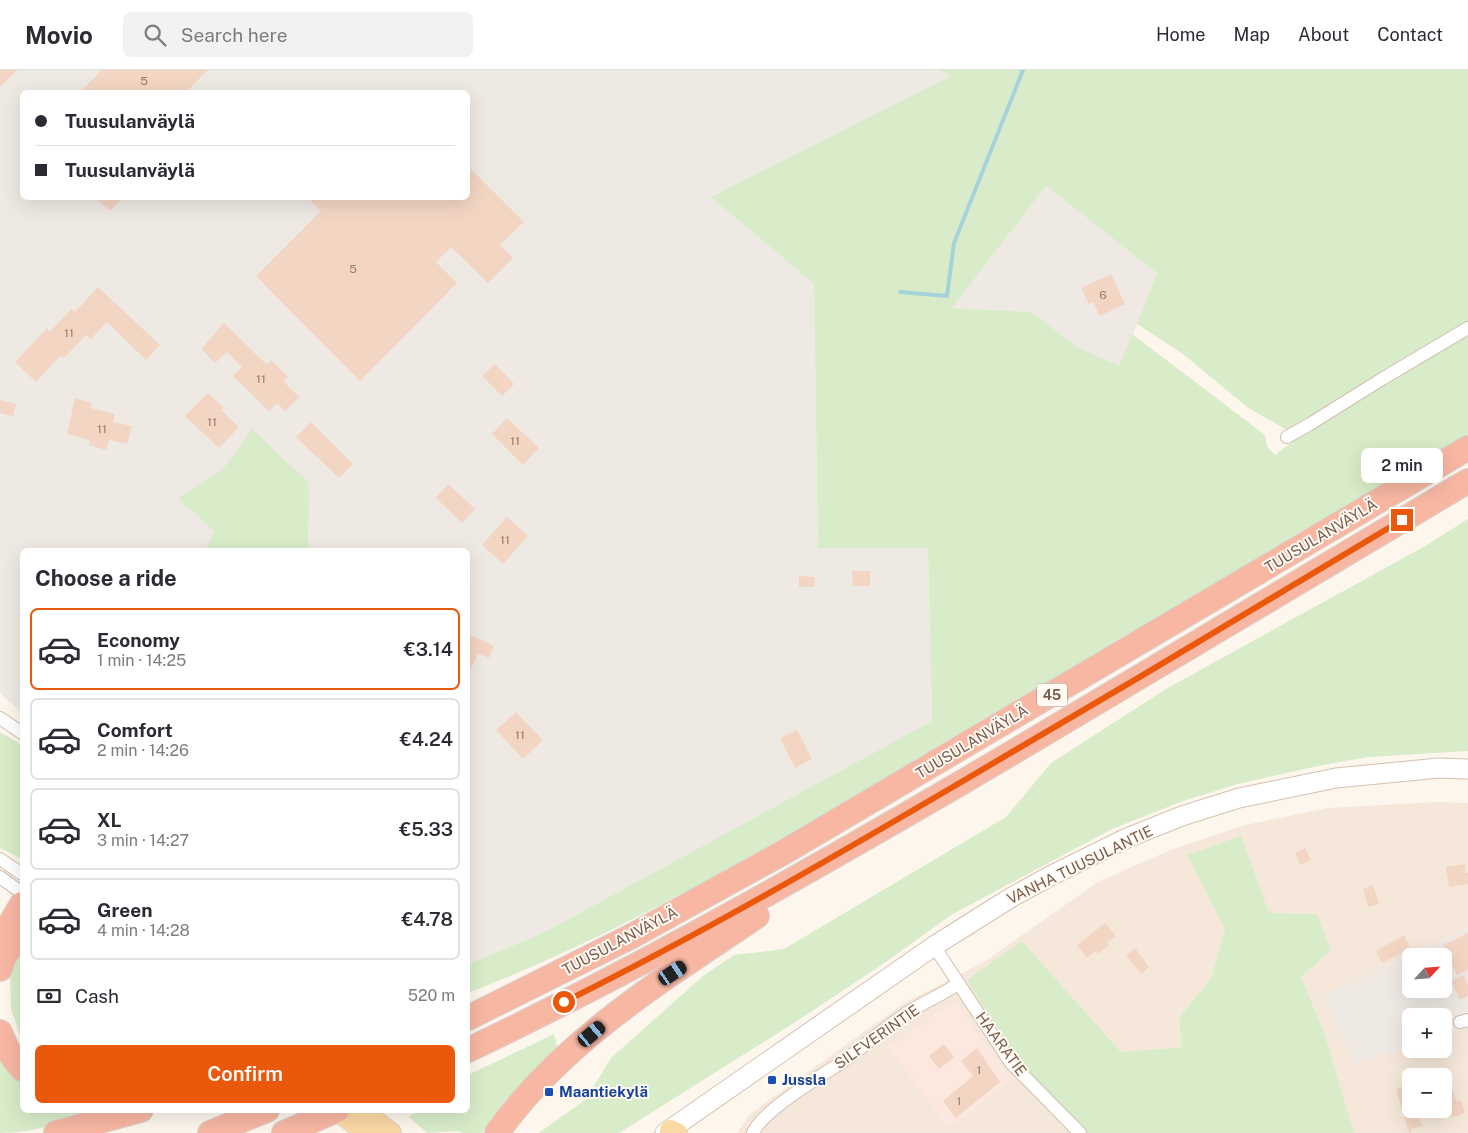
<!DOCTYPE html>
<meta charset="utf-8">
<style>
:root{--surface:#fff;--page:#f2f2f3;--text:#2b2b33;--muted:#7c7c81;--line:#e1e1e2;--accent:#ea580c}
body{margin:0;font-family:"Public Sans",sans-serif;background:var(--page);color:var(--text);height:100vh;display:flex;flex-direction:column;font-size:19px;white-space:nowrap}
*{box-sizing:border-box;margin:0}
p{font-size:16px;color:var(--muted)}
.icon{flex:none;width:28px;height:28px;fill:none;stroke:currentColor;stroke-width:2;stroke-linecap:round;stroke-linejoin:round}
.map{position:relative;flex:1;overflow:hidden}
.panel{position:absolute;left:20px;top:478px;width:450px;height:565px;display:flex;flex-direction:column;background:var(--surface);border-radius:8px;box-shadow:0 5px 20px #0002}
.panel>*{flex:none}
.top-card{position:absolute;left:20px;top:20px;width:450px;height:110px;border-radius:8px;box-shadow:0 5px 20px #0002;display:grid;align-content:center;height:110px;padding:0 15px;background:var(--surface)}
.needle{width:32px;rotate:64deg}
.controls{position:absolute;left:1402px;top:878px;display:grid;gap:10px}
.controls a{display:grid;place-items:center;width:50px;height:50px;border-radius:8px;background:var(--surface);box-shadow:0 5px 20px #0002;font-size:25px}
.end{position:absolute;width:22px;height:22px;margin:-11px;border:6px solid #ea580c;background:#fff;box-shadow:0 0 0 2px #fff}
.from{border-radius:50%}
.bubble{position:absolute;height:35px;border-radius:8px;background:var(--surface);box-shadow:0 5px 20px #0002;font-size:16px;font-weight:600;line-height:35px;text-align:center}
.car{position:absolute;width:15px;height:30px;margin:-15px -8px;border-radius:6px;box-shadow:0 0 4px 1px #0007;background:linear-gradient(#222 24%,#8ab4d8 0 40%,#222 0 76%,#8ab4d8 0 86%,#222 0)}
.top-card b{display:flex;align-items:center;gap:18px;height:48px;font-size:19px}
.top-card b+b{border-top:1px solid var(--line)}
.top-card i{width:12px;height:12px;background:var(--text)}
ul{padding:0;list-style:none}
li{display:flex;align-items:center;gap:15px;height:82px;margin:0 10px 8px;padding:0 5px;border:2px solid var(--line);border-radius:8px}
li div{flex:1}
li b{display:block;font-size:19px}
li em{font-style:normal;font-weight:600}
li.selected{border-color:var(--accent)}
li>.icon{width:45px;height:45px;stroke-width:1.5}
h2{padding:0 15px;font-size:22px;line-height:60px}
.pay{display:flex;align-items:center;gap:12px;height:55px;padding:0 15px;font-size:19px}
.pay p{margin-inline-start:auto}
.primary-button{display:flex;gap:10px;margin-top:auto;padding:10px 15px}
.primary-button a{flex:1;height:58px;border-radius:8px;background:var(--accent);color:#fff;font-size:20px;font-weight:600;line-height:58px;text-align:center}
header{display:flex;align-items:center;gap:30px;box-sizing:border-box;height:70px;padding:0 25px;background:var(--surface);border-bottom:1px solid var(--line)}
header strong{font-size:24px}
nav{display:flex;gap:28px;margin-inline-start:auto;font-size:18px}
.search{width:350px;height:45px;background:var(--page);display:flex;align-items:center;gap:12px;box-sizing:border-box;padding:0 18px;border-radius:8px;color:var(--muted);font-size:19px}
.map>svg:first-child{display:block}
.residential{fill:#f5e8da;fill-rule:evenodd}
.commercial{fill:#fde8e0}
.industrial{fill:#efe9e4;fill-rule:evenodd}
.green{fill:#d8ecc9}
.lines{fill:none;stroke-linecap:round;stroke-linejoin:round}
.stream{stroke:#a5d3da;stroke-width:4}
.building{fill:#f3d5c3}
.minor-casing{stroke:#d1beb0;stroke-width:14}
.secondary-casing{stroke:#d6c0b0;stroke-width:21}
.primary-casing{stroke:#dad1cd;stroke-width:22}
.motorway-casing{stroke:#dad1cd;stroke-width:26}
.minor{stroke:#fff;stroke-width:12}
.secondary{stroke:#fff;stroke-width:19}
.primary{stroke:#fbd9a5;stroke-width:20}
.motorway{stroke:#f7b7a3;stroke-width:24}
.route{stroke:#ea580c;stroke-width:6}
.transit-dot{fill:#1a4fb4;stroke:#fffaf3;stroke-width:2}
.labels{text-anchor:middle;stroke-width:4;stroke-linejoin:round;paint-order:stroke}
.number-label{font-size:12px;fill:#987a6a}
.shield{fill:#fffaf3;stroke:#a28b7f;stroke-width:1}
.shield-label{font-size:14px;font-weight:bold;fill:#7a5c4d}
.street-label{font-size:15px;fill:#7a5c4d;stroke:#fffaf3}
.transit-label{font-size:15px;font-weight:bold;fill:#164399;stroke:#fffaf3;text-anchor:start}
</style>
<header>
<strong>Movio</strong>
<div class="search"><svg class="icon" aria-label="search" viewBox="0 0 24 24"><circle cx="10" cy="10" r="6"/><path d="M15 15l6 6"/></svg>Search here</div>
<nav><a>Home</a><a>Map</a><a>About</a><a>Contact</a></nav>
</header>
<div class="map">
<svg width="1468" height="1063" viewBox="0 0 1468 1063">
<rect width="100%" height="100%" fill="#fdf6ec"/>
<!-- residential -->
<path class="residential" d="M1438 732 1468 733V858L1324 926 1355 994 1411 975V979H1444V965L1468 957V1063H1354L1325 965 1301 907 1331 880 1317 844 1269 843 1187 785 1225 859 1211 908 1179 948 1182 977 1121 982 1022 871 1018 991 1086 1063H737L750 1044 904 933 984 892 1098 812 1168 781 1245 755 1328 738ZM1411 1006H1444V1039H1411Z"/>
<!-- commercial -->
<path class="commercial" d="M955 931 1010 1009 949 1058 888 977Z"/>
<!-- industrial -->
<path class="industrial" d="M0 0H938L952 6 711 127 814 214 818 477 928 478 932 651 543 863 468 894V480H22V643L0 623ZM22 22H468V128H22Z
M1046 116 1157 203 1120 297 1075 276 1032 242 952 238Z
M1468 858V957L1444 965V946H1411V975L1354 994 1324 926ZM1411 886H1444V919H1411Z"/>
<!-- green -->
<path class="green" d="M938 0H1468V252L1297 358 1287 360 1247 337 1183 284 1137 254 1157 203 1046 116 952 238 1032 242 1075 276 1119 296 1132 264 1265 365 1267 376 1275 385 1296 369 1468 264V365C1288 472 1107 578 927 684 778 771 629 861 468 923V894L543 863 932 651 928 478H818L814 214 711 127 951 6Z
M252 359 309 413 308 480H206L214 461 178 428 223 399Z
M1468 449V681L1368 687 1313 697 1238 714 1183 731 1112 759 951 845 886 892 794 953 619 1063H539L586 1029 611 988 703 906 734 885 784 879 1006 747 1051 693 1166 619 1427 475Z
M0 662 22 675V789L0 778Z
M1241 766 1269 843 1317 844 1331 880 1301 907 1325 965 1354 1063H1086L1018 991 967 910 1022 871 1121 982 1182 977 1179 948 1211 908 1225 859 1187 785Z
M22 879V970L11 939 10 907Z
M554 964 558 978 506 1030 482 1063H463L457 1061 427 1063 409 1047 418 1040H468V1005Z
M0 977 22 1005V1040H108C73 1049 36 1063 0 1063Z"/>
<g class="lines">
<!-- stream -->
<path class="stream" d="M900 222 947 226 954 173 1023 0"/>
</g>
<!-- building -->
<path class="building" d="M0 0H17L0 17Z
M102 0H208L186 22H80Z
M468 96 524 152 500 175 513 188 488 213 451 177 436 192 457 213 360 311 256 206 321 141 308 128H468Z
M95 128H123L110 141Z
M1111 204 1125 234 1100 246 1093 232 1089 234 1081 218Z
M98 217 160 275 146 290 107 252 91 269 86 265 64 288 61 285 36 312 15 292 47 258 50 262 71 239 75 242Z
M224 253 267 295 271 290 288 307 283 311 299 327 285 341 277 333 269 341 233 306 242 297 227 282 215 293 201 279Z
M495 294 514 314 502 326 482 306Z
M208 323 224 338 221 340 239 357 219 378 185 346Z
M75 328 92 333 91 338 115 344 113 352 132 356 127 374 109 370 106 380 89 375 90 370 67 364Z
M0 330 16 334 13 346 0 343Z
M507 348 539 378 523 395 492 364Z
M311 352 353 394 339 408 296 367Z
M448 414 475 439 462 453 436 428Z
M507 447 528 466 503 494 482 475Z
M852 501H870V516H853Z
M799 506 815 507 814 517H799Z
M468 564 494 576 489 588 478 583 468 606Z
M516 642 543 670 523 689 496 660Z
M797 660 812 689 795 698 780 668Z
M1305 778 1311 790 1300 795 1295 783Z
M1465 794 1466 803H1468V814L1449 817 1446 797Z
M1373 815 1379 834 1368 837 1363 819Z
M1105 853 1116 866 1107 872 1109 875 1098 884 1096 881 1087 888 1077 875Z
M1468 863V900L1457 905 1443 875Z
M1404 865 1410 878 1382 893 1376 881Z
M1135 878 1149 897 1141 904 1126 885Z
M1463 905 1468 915V926L1460 930 1451 911Z
M944 974 954 987 939 999 929 986Z
M977 978 1000 1012 956 1048 943 1031 973 1006 961 991Z
M1411 1014V1039H1417L1422 1056 1411 1059V1063H1409L1396 1019Z
M1453 1021 1456 1031 1461 1030 1465 1043 1453 1047 1449 1036 1444 1038V1024Z"/>
<g class="lines">
<!-- minor casing -->
<g class="minor-casing">
<path id="minor" d="M1287 367 1310 354 1382 309 1468 258
M0 648 22 663
M0 789 22 804
M0 807 22 823
M934 876 1011 993 1080 1063
M1460 952 1468 950
M753 1063C762 1040 825 1004 848 988 869 972 889 954 912 940 927 931 943 924 958 914"/>
</g>
<!-- secondary casing -->
<g class="secondary-casing">
<path id="secondary" d="M665 1063 934 876 1012 827 1050 806 1127 768 1182 746 1239 728 1336 708 1439 698 1468 699"/>
</g>
<!-- primary casing -->
<g class="primary-casing">
<path id="primary" d="M337 1040 367 1063
M361 1040 391 1063
M670 1063V1060L677 1063"/>
</g>
<!-- motorway casing -->
<g class="motorway-casing">
<path id="motorway" d="M1 869 22 834
M0 899 3 889 22 858
M468 948 632 866 786 781 1468 378
M0 962C5 976 12 988 22 999
M468 980C638 899 803 805 966 710 1134 611 1301 510 1468 411
M56 1063 141 1040
M210 1063 267 1040
M284 1063 337 1040
M497 1063C563 970 664 909 757 846"/>
</g>
<!-- minor -->
<use href="#minor" class="minor"/>
<!-- secondary -->
<use href="#secondary" class="secondary"/>
<!-- primary -->
<use href="#primary" class="primary"/>
<!-- motorway -->
<use href="#motorway" class="motorway"/>
</g>
<g class="lines">
<!-- route -->
<path class="route" d="M564 932C701 864 832 788 963 711 1110 625 1256 538 1402 450"/>
</g>
<!-- markers -->
<g class="transit-dot">
<rect x="767" y="1005" width="10" height="10" rx="2.5"/>
<rect x="544" y="1017" width="10" height="10" rx="2.5"/>
</g>
<g class="labels">
<!-- number labels -->
<g class="number-label">
<text x="144" y="15">5</text>
<text x="353" y="203">5</text>
<text x="1103" y="229">6</text>
<text x="69" y="267">11</text>
<text x="261" y="313">11</text>
<text x="212" y="356">11</text>
<text x="102" y="363">11</text>
<text x="515" y="375">11</text>
<text x="505" y="474">11</text>
<text x="520" y="669">11</text>
<text x="979" y="1004">1</text>
<text x="959" y="1035">1</text>
</g>
<!-- shield labels -->
<rect class="shield" x="1037" y="613.5" width="30" height="23" rx="4"/>
<g class="shield-label">
<text x="1052" y="630">45</text>
</g>
<!-- street labels -->
<g class="street-label">
<text transform="translate(1321 466) rotate(-31)" y="5">TUUSULANVÄYLÄ</text>
<text transform="translate(972 672) rotate(-31)" y="5">TUUSULANVÄYLÄ</text>
<text transform="translate(1080 795) rotate(-26)" y="5">VANHA TUUSULANTIE</text>
<text transform="translate(620 871) rotate(-28)" y="5">TUUSULANVÄYLÄ</text>
<text transform="translate(877 967) rotate(-35)" y="5">SILFVERINTIE</text>
<text transform="translate(1001 974) rotate(54)" y="5">HAARATIE</text>
</g>
<!-- transit labels -->
<g class="transit-label">
<text x="782" y="1015">Jussla</text>
<text x="559" y="1027">Maantiekylä</text>
</g>
</g>
</svg>
<div class="controls">
<a><svg class="needle" viewBox="-14 -14 28 28"><path d="M0-13l5 13h-10z" fill="#e53935"/><path d="M0 13l5-13h-10z" fill="#7c7c81"/></svg></a>
<a>+</a>
<a>−</a>
</div>
<i class="end from" style="left:564px;top:932px"></i>
<i class="end" style="left:1402px;top:450px"></i>
<div class="bubble" style="left:1361px;top:378px;width:82px">2 min</div>
<i class="car" style="left:673px;top:903px;rotate:56deg"></i>
<i class="car" style="left:592px;top:964px;rotate:50deg"></i>
<div class="top-card">
<b><i class="from"></i>Tuusulanväylä</b>
<b><i></i>Tuusulanväylä</b>
</div>
<section class="panel">
<h2>Choose a ride</h2>
<ul>
<li class="selected"><svg class="icon" aria-label="car" viewBox="0 0 24 24"><path d="M5 17H2v-5l4-1 3-4h7l3 4 3 1v5h-3M9 17h6M6 11h13"/><circle cx="7" cy="17" r="2"/><circle cx="17" cy="17" r="2"/></svg><div><b>Economy</b><p>1 min · 14:25</p></div><em>€3.14</em></li>
<li><svg class="icon" aria-label="car" viewBox="0 0 24 24"><path d="M5 17H2v-5l4-1 3-4h7l3 4 3 1v5h-3M9 17h6M6 11h13"/><circle cx="7" cy="17" r="2"/><circle cx="17" cy="17" r="2"/></svg><div><b>Comfort</b><p>2 min · 14:26</p></div><em>€4.24</em></li>
<li><svg class="icon" aria-label="car" viewBox="0 0 24 24"><path d="M5 17H2v-5l4-1 3-4h7l3 4 3 1v5h-3M9 17h6M6 11h13"/><circle cx="7" cy="17" r="2"/><circle cx="17" cy="17" r="2"/></svg><div><b>XL</b><p>3 min · 14:27</p></div><em>€5.33</em></li>
<li><svg class="icon" aria-label="car" viewBox="0 0 24 24"><path d="M5 17H2v-5l4-1 3-4h7l3 4 3 1v5h-3M9 17h6M6 11h13"/><circle cx="7" cy="17" r="2"/><circle cx="17" cy="17" r="2"/></svg><div><b>Green</b><p>4 min · 14:28</p></div><em>€4.78</em></li>
</ul>
<div class="pay"><svg class="icon" aria-label="cash" viewBox="0 0 24 24"><path d="M3 7h18v10H3z"/><circle cx="12" cy="12" r="2"/></svg>Cash<p>520 m</p></div>
<div class="primary-button"><a>Confirm</a></div>
</section>
</div>
